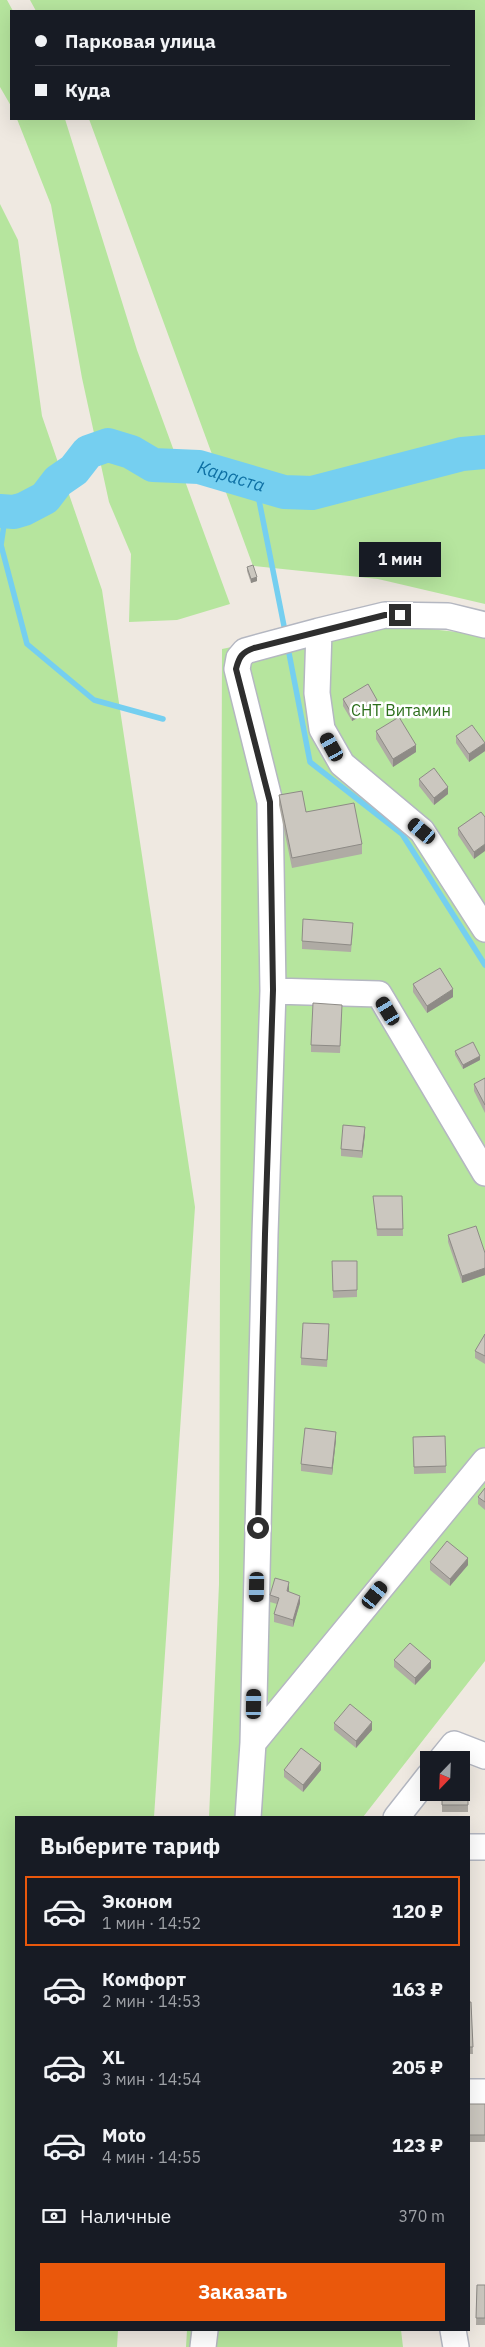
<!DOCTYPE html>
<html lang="ru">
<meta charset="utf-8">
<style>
:root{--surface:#171b24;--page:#20242c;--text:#f1f3f6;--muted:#9ea1a6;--line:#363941;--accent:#ea580c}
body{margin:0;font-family:"IBM Plex Sans",sans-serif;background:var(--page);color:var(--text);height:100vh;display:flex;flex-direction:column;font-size:19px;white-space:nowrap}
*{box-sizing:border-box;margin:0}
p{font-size:16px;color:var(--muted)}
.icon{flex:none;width:28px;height:28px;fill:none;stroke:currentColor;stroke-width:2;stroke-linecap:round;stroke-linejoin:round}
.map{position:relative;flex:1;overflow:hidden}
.side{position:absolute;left:15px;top:1816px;width:455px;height:515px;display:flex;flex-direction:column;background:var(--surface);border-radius:0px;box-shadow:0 5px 20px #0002}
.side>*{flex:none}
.top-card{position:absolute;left:10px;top:10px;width:465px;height:110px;border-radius:0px;box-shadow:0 5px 20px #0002;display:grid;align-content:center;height:110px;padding:0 25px;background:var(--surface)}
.needle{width:32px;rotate:203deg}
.buttons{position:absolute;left:420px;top:1751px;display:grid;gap:10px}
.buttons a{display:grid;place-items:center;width:50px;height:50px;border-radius:0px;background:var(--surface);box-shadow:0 5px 20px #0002;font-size:25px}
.end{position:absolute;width:22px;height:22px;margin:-11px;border:6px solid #2e2e2e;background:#fff;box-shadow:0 0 0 2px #fff}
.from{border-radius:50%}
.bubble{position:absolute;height:35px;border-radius:0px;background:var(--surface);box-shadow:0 5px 20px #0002;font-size:16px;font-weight:700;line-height:35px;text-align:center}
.car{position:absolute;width:15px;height:30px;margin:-15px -8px;border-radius:6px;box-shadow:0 0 4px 1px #0007;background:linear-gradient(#222 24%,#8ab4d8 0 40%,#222 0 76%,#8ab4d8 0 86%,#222 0)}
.top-card b{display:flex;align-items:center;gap:18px;height:48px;font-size:19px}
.top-card b+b{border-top:1px solid var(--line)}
.top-card i{width:12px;height:12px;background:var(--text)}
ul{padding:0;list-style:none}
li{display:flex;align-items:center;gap:15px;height:70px;margin:0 10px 8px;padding:0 15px;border:2px solid transparent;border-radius:0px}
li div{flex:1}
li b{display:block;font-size:19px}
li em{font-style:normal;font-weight:700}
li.selected{border-color:var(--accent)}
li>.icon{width:45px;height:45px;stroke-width:1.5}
h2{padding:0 25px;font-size:22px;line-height:60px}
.pay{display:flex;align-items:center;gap:12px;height:55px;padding:0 25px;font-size:19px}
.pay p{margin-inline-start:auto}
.cta{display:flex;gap:10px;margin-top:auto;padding:10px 25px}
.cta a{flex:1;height:58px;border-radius:0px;background:var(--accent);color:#fff;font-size:20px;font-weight:700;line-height:58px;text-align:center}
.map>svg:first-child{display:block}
.green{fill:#b6e59e}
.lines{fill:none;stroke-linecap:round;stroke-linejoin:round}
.stream{stroke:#75cff0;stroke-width:5.5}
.river{stroke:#75cff0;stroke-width:34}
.minor-casing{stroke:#b4b7c1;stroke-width:28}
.minor{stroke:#fff;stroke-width:25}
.wall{fill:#afaba4}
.shaded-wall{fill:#8e8b86}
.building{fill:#cbc7bf;stroke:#8e8b86}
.route{stroke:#2e2e2e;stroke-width:6}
.labels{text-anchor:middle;stroke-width:5;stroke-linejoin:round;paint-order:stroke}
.park-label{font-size:16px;fill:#2c6e1b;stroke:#fff}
.water-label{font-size:18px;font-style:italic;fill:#0d6fa3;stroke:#fff}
</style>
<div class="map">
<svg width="485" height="2347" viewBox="0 0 485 2347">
<rect width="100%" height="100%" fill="#efe9e1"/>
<!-- green -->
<path class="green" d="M0 0H7L13 11 11 106 0 87Z
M30 0H485V604L378 579 253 566 89 119H474V11H36Z
M17 119H65L137 350 230 604 177 620 129 622 131 554 109 502 82 378 51 205Z
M0 204 18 240 42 416 102 590 195 1207 154 1817 16 1818V2330H118L117 2347H0Z
M356 621 485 635V1661L363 1817 209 1818 219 1584 222 649Z
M187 2330H401L403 2347H186Z"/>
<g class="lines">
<!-- stream -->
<path class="stream" d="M256 485 285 631
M6 511 1 545 27 644 94 700 163 719
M288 648 310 762 402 834 485 965"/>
<!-- river -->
<path class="river" id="s1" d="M0 511 14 512 24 509 45 498 58 481 74 470 88 452 108 445 131 452 153 465 199 467 284 492 312 493 462 454 485 452"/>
<!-- minor casing -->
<g class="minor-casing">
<path id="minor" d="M319 631 385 615 448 616 485 625
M273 991 379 994 485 1173
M253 1743 485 1461
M441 1760 454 1744 485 1756
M248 1818 253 1743 265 1234 273 991 270 802 237 669 239 658 245 651 319 631 317 693 322 729 342 764 422 831 485 929
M396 1818 429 1776
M469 1847H485
M469 2092H485
M453 2330 456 2347
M203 2347 205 2330"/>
</g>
<!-- minor -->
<use href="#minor" class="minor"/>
</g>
<!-- wall -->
<path class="wall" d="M247 567 257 581 251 583 247 571Z
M343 699 377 707 352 721 343 706Z
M376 731 416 752 393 767 376 739Z
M456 736 485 751 469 762 456 743Z
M419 779 448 794 434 805 419 786Z
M279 795 306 812 362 844V854L292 868 279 805Z
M481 812 474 859 458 835V828Z
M353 930 351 952 302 949V941Z
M413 984 453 997 427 1013 413 992Z
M342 1012 340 1053 311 1052V1045Z
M455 1051 480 1060 463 1069 455 1055Z
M485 1078V1113L474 1091V1084Z
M365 1134 362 1158 341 1156V1149Z
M373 1196H402L403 1236H377Z
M448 1235 485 1253V1275L462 1283 448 1242Z
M332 1261H357V1297L333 1298Z
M329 1332 327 1367 301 1365V1358Z
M485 1334V1364L475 1358V1351Z
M445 1436 446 1473 414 1474 413 1437Z
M336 1440 332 1475 301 1471V1464Z
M485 1488V1510L478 1504V1497Z
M430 1562 468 1565 450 1586 430 1570Z
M289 1590V1592L300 1603 293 1627 274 1622V1614L277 1604 270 1602V1595Z
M394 1660 431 1668 415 1685 394 1667Z
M334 1723 372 1730 356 1748 334 1730Z
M284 1770H321L303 1792 284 1777Z
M468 1779V1812H442V1792Z
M469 2002H471L473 2054H469Z
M469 2104H485V2142H469Z
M477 2285H485V2325H476Z"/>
<!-- shaded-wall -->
<path class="shaded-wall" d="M257 577V581L251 583V579Z
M377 700V707L352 721V714Z
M485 743V751L469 762V754Z
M416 745V752L393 767V759Z
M448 787V794L434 805V798Z
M485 844V851L474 859V852Z
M453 989V997L427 1013V1006Z
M480 1056V1060L463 1069V1065Z
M365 1127V1134L362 1158V1151Z
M485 1268V1275L462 1283V1276Z
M336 1432V1440L332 1475V1468Z
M468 1558V1565L450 1586V1579Z
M289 1582V1590L287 1599V1591Z
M300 1596V1603L293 1627V1620Z
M431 1661V1668L415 1685V1678Z
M372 1722V1730L356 1748V1741Z
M321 1763V1770L303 1792V1785Z"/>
<!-- building -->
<path class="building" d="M253 565 257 577 251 579 247 567Z
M368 684 377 700 352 714 343 699Z
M399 717 416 745 393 759 376 731Z
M472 725 485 743 469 754 456 736Z
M434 768 448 787 434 798 419 779Z
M302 791 306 812 354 803 362 844 292 858 279 795Z
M481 812 485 817V844L474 852 458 828Z
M303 919 353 923 351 945 302 941Z
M440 968 453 989 427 1006 413 984Z
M313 1003 342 1005 340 1046 311 1045Z
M473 1042 480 1056 463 1065 455 1051Z
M485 1078V1105L474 1084Z
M343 1125 365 1127 362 1151 341 1149Z
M373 1196H402L403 1229H377Z
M476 1226 485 1253V1268L462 1276 448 1235Z
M332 1261H357V1290L333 1291Z
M303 1323 329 1324 327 1360 301 1358Z
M485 1334V1356L475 1351Z
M305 1428 336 1432 332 1468 301 1464Z
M445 1436 446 1466 414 1467 413 1437Z
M485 1488V1502L478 1497Z
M447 1541 468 1558 450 1579 430 1562Z
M275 1578 289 1582 287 1591 300 1596 293 1620 274 1614 279 1598 270 1595Z
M410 1643 431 1661 415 1678 394 1660Z
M350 1704 372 1722 356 1741 334 1723Z
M301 1748 321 1763 303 1785 284 1770Z
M461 1779H468V1805H442V1792H461Z
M469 2002H471L473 2047H469Z
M469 2104H485V2135H469Z
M477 2285H485V2318H476Z"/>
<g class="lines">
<!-- route -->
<path class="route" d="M258 1528 265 1234 273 990 270 802 236 669C239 657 242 652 254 648L385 615H400"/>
</g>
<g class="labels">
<!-- park labels -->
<g class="park-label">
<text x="401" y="716">СНТ Витамин</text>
</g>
<!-- water labels -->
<g class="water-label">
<text dy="6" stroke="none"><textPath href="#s1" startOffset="262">Караста</textPath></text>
</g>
</g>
</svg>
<div class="buttons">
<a><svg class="needle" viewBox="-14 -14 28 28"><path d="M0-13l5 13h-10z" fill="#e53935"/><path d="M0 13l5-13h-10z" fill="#9ea1a6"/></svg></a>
</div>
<i class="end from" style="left:258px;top:1528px"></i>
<i class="end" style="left:400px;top:615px"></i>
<div class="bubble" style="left:359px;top:542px;width:82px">1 мин</div>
<i class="car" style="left:332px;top:747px;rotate:331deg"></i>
<i class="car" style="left:422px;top:831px;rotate:310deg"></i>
<i class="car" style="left:388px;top:1011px;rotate:329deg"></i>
<i class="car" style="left:257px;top:1587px;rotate:181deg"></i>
<i class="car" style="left:375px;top:1595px;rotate:39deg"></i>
<i class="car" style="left:254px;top:1704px;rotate:1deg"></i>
<div class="top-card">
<b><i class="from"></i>Парковая улица</b>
<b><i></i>Куда</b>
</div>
<section class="side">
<h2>Выберите тариф</h2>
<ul>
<li class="selected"><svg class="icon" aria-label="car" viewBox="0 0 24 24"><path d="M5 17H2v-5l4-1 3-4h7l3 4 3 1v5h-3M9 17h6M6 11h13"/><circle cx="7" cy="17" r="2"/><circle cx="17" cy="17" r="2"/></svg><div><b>Эконом</b><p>1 мин · 14:52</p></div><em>120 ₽</em></li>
<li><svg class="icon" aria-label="car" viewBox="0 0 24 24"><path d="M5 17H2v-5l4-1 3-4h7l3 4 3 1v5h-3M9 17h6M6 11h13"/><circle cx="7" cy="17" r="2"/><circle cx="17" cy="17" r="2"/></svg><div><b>Комфорт</b><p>2 мин · 14:53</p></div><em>163 ₽</em></li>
<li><svg class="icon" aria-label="car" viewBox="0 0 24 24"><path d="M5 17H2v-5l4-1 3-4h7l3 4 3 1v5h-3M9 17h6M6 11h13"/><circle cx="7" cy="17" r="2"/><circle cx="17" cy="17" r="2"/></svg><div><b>XL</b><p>3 мин · 14:54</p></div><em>205 ₽</em></li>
<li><svg class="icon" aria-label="car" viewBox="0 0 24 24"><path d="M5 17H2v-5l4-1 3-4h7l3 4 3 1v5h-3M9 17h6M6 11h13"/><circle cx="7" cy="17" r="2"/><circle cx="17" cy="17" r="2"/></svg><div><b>Moto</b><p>4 мин · 14:55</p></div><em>123 ₽</em></li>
</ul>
<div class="pay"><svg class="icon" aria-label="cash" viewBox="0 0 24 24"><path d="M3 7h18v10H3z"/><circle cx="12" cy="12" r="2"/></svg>Наличные<p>370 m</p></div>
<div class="cta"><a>Заказать</a></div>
</section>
</div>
